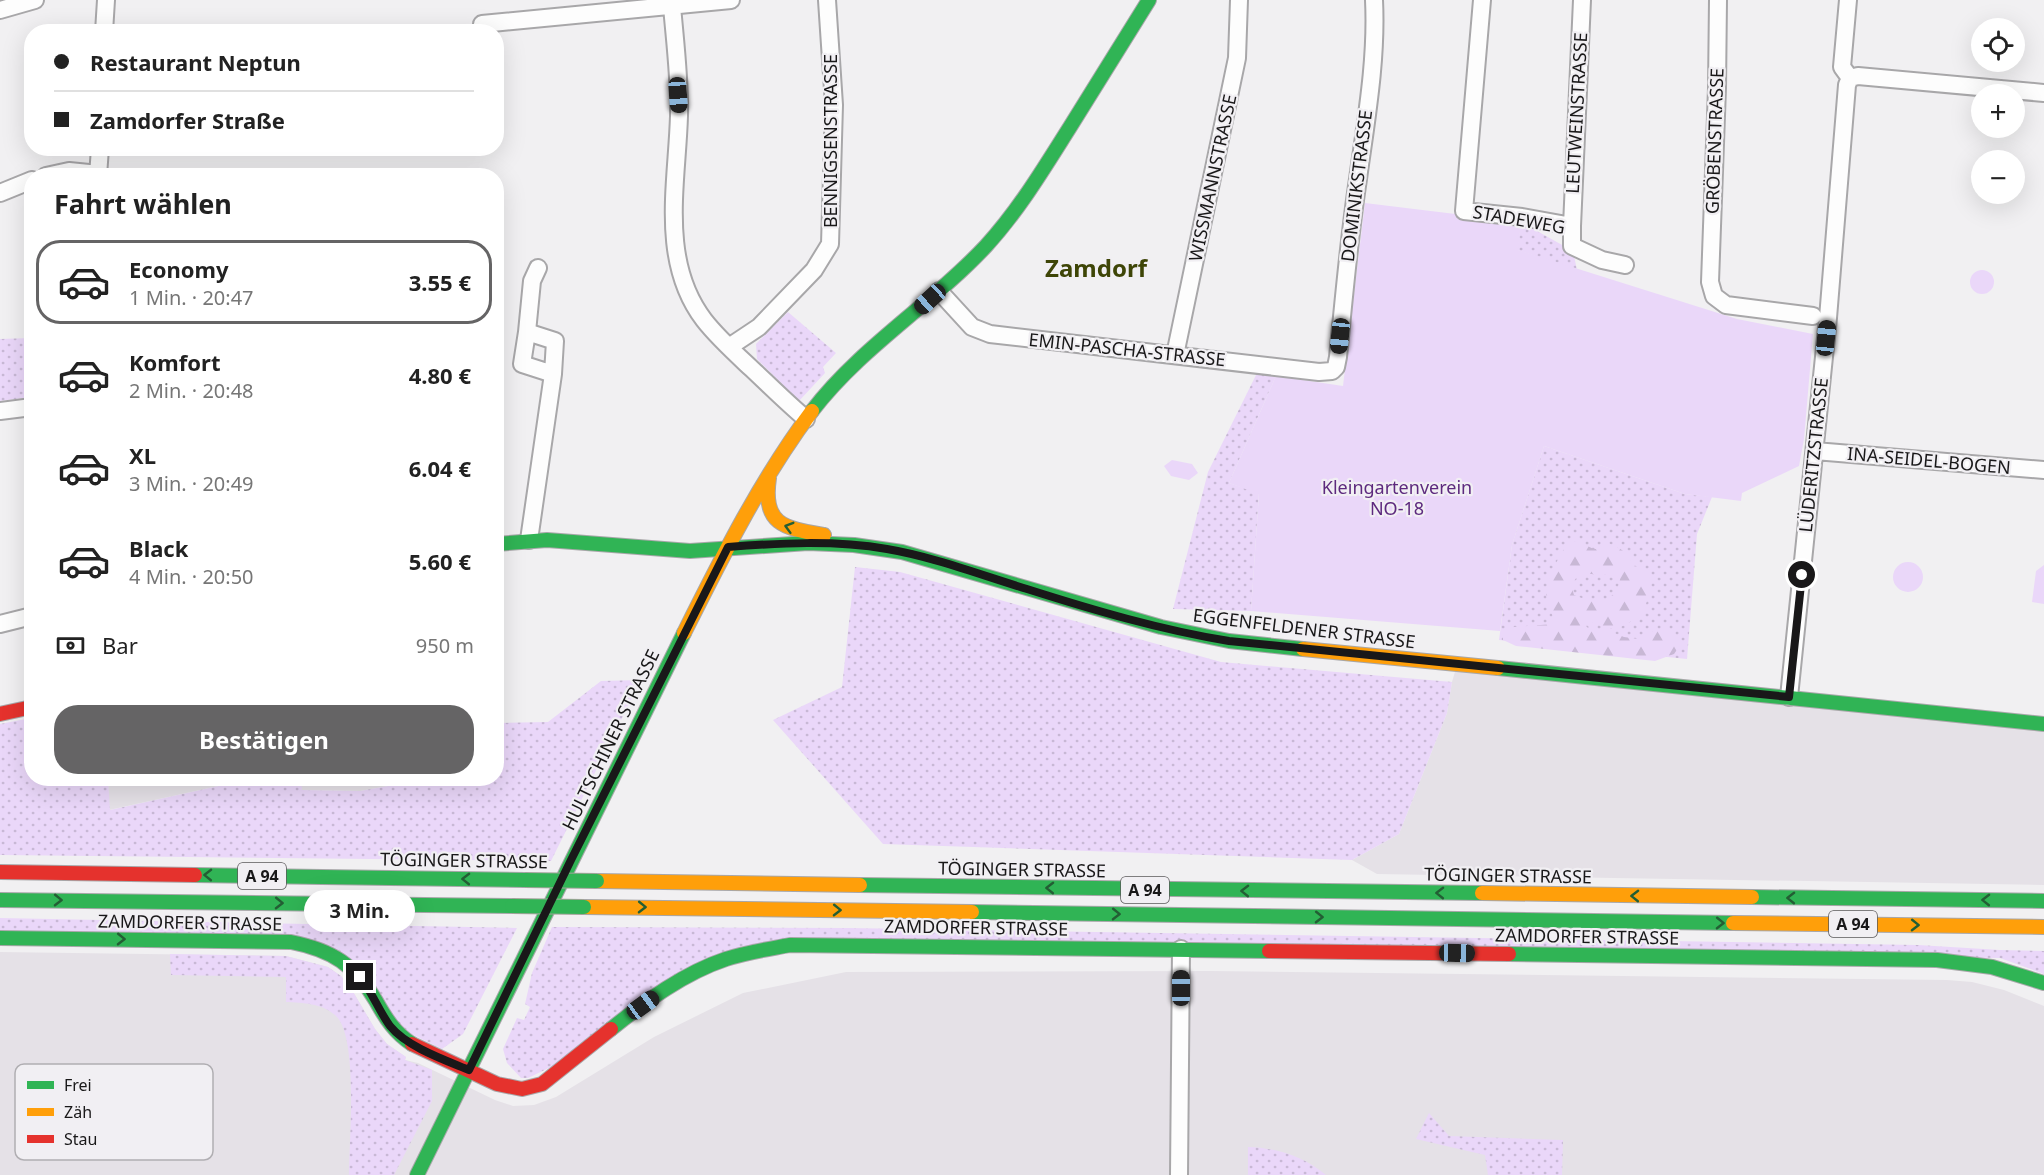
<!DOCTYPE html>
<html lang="de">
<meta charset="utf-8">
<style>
:root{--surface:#fff;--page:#f6f6f6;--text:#222;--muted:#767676;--line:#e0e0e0;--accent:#656465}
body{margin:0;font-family:"Noto Sans",sans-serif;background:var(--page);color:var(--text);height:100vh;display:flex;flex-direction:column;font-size:22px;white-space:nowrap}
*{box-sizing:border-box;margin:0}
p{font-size:20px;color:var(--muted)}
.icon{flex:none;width:33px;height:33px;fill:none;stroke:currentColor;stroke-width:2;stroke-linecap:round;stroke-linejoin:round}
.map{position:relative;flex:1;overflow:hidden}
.drawer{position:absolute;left:24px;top:168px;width:480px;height:618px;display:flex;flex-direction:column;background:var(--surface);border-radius:24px;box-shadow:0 6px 24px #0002}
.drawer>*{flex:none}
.guide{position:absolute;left:24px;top:24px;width:480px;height:132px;border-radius:24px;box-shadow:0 6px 24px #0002;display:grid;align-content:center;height:132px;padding:0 30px;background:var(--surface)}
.buttons{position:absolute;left:1971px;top:18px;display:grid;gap:12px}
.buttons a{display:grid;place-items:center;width:54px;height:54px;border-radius:50%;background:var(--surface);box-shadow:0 6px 24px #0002;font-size:30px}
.end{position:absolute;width:27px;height:27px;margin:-14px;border:8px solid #191819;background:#fff;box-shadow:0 0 0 3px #fff}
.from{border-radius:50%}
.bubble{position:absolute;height:42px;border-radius:21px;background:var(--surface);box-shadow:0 6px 24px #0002;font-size:20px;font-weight:700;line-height:42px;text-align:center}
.car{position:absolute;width:18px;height:36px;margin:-18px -9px;border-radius:8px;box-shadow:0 0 4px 2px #0007;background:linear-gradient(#222 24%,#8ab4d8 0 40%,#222 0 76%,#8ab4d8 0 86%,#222 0)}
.guide b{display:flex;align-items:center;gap:21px;height:57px;font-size:22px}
.guide b+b{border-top:2px solid var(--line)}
.guide i{width:15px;height:15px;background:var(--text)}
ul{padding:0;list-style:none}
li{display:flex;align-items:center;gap:18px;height:84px;margin:0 12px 9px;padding:0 18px;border:3px solid transparent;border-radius:24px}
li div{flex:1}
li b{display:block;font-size:22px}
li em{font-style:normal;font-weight:700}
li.current{border-color:var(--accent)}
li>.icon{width:54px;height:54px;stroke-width:1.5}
h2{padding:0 30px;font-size:27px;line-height:72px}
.pay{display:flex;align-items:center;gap:15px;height:66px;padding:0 30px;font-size:22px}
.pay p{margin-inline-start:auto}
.cta{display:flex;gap:12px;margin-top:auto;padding:12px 30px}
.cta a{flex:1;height:69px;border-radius:24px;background:var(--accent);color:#fff;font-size:24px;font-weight:700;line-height:69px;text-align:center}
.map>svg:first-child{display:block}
.built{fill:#e5e1e7}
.grass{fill:url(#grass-dots)}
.forest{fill:url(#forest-firs);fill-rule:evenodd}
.green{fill:#ead7f9}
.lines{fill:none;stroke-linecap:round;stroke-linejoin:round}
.street-casing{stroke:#a8a7a9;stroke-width:20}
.fast-casing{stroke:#a8a7a9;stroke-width:16}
.slow-casing{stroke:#a8a7a9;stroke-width:16}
.jam-casing{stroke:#a8a7a9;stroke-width:16}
.street{stroke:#fdfdfd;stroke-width:16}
.fast{stroke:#30b455;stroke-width:14}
.slow{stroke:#ff9f0a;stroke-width:14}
.jam{stroke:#e5322d;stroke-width:14}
.fast-bridge-casing{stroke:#a3a49b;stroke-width:16;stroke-linecap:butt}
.fast-bridge{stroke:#30b455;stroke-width:14}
.oneway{stroke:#235e34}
.route{stroke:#191819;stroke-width:8}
.labels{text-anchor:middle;stroke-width:4.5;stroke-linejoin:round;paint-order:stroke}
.shield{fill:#f1eff3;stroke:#5a585a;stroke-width:1.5}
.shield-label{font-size:16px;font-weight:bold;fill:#191819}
.street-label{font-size:18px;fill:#191819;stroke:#f1eff3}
.park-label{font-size:18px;fill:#5d2a7e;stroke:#f1eff3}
.district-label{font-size:24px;font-weight:bold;fill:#3e4507;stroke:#f1eff3}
.key{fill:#f1eff3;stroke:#b0aeb2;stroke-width:1.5}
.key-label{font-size:16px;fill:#191819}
</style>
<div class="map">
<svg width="2044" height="1175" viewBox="0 0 2044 1175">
<defs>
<pattern id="grass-dots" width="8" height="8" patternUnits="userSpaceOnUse" patternTransform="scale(1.5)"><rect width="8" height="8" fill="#ead7f9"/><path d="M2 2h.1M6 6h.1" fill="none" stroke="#c8b8d5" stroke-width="1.8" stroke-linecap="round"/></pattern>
<pattern id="forest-firs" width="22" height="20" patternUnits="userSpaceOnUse" patternTransform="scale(1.5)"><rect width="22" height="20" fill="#ead7f9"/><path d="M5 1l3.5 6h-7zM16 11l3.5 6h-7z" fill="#c8b8d5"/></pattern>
</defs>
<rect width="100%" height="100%" fill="#f1f0f2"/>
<!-- built -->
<path class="built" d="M1459 658 2044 719V885L1377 874 1352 860 1399 834 1447 713 1452 682Z
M108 778 250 779 109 810Z
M301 779H427L360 791 301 790Z
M0 952 286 956 328 967 341 976 352 990 375 1029 387 1044 406 1057 405 1060 418 1063 495 1100 513 1106 534 1105 556 1097 654 1037 743 993 846 972 1211 971 1947 980 1972 982 2004 990 2044 1006V1175H0Z"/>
<!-- grass -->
<path class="grass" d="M1521 222 1573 251 1577 270 1517 250Z
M788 312 836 353 823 367 825 373 799 401 757 359 756 344Z
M31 338V397L0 401V339Z
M1257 373 1276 376 1229 483 1259 493 1251 611 1173 609 1208 472Z
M1544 446 1685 494 1712 497 1697 534 1687 659 1499 640 1512 545Z
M855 567 900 572 1221 662 1452 682 1447 713 1399 834 1352 860 883 844 773 720 842 687Z
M641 680 551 861 0 855V724L31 718 32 778 108 779 110 810 250 779H301L302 790 360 791 427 779 496 778 497 723 548 722 601 681Z
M0 918 517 928 463 1034 442 1049 405 1031 339 950 0 930Z
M552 927 849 928 1918 945 2000 950 2044 951V974L2000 958 742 946 553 1066 528 1078H521L507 1063 503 1049 517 1018 524 1020 530 1007 525 1004 532 973Z
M170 954 286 956 328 967 341 976 352 990 375 1029 387 1044 406 1057 405 1060 432 1070V1101L394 1175H349C349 1142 359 1035 335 1015 321 1003 303 1003 286 1002V977L171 975Z
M1429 1113 1449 1136 1563 1140 1562 1175H1488L1485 1155 1416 1139Z
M1248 1147C1277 1148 1303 1156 1326 1175H1248Z"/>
<!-- forest -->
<path class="forest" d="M1576 541C1591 544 1592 556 1608 543 1620 548 1630 553 1633 566L1645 568 1651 573C1652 582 1648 603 1643 610 1638 617 1623 628 1615 628 1606 629 1595 623 1587 621L1584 624 1588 628 1609 631 1624 637 1638 639C1652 629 1663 627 1678 636L1681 644 1674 654 1655 661 1516 646 1503 640V631L1514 627 1554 624C1554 616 1549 609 1547 601 1543 580 1558 561 1567 543ZM1588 574C1599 574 1610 573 1620 579 1616 605 1593 604 1574 595L1571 585 1577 577Z"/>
<!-- green -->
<path class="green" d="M1365 203 1521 222 1518 250 1737 319 1813 334 1804 439 1799 466 1742 493 1741 501 1685 494 1544 446 1512 545 1500 631 1251 611 1259 494 1229 483 1276 376 1343 386Z
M1970 282a12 12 0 1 1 24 0a12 12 0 1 1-24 0Z
M1172 460 1192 464 1198 473 1189 480 1171 476 1164 466Z
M1893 577a15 15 0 1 1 30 0a15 15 0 1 1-30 0Z
M2044 565V604L2032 602 2036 571Z"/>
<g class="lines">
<!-- street casing -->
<g class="street-casing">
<path id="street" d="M1482 0 1464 211 1522 217 1572 226V246L1602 260 1625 265
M1718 0 1717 88 1710 282 1714 296 1726 305 1813 316
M1848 0 1842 67 1850 78
M672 6C675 42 680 80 679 116 677 184 659 261 704 320 718 338 736 354 752 369 770 386 787 403 806 419
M0 10 35 0
M482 24 731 0
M104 32 106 0
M1850 78 1858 76 2044 93
M46 176 69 171 99 174
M98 176 100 148
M0 193 32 180
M1572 226 1582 0
M538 268 532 281 527 332 555 341 553 374
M939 291 972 327 990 334 1319 372 1332 371 1336 367 1338 357C1344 298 1349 238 1358 179 1366 120 1377 60 1374 0
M527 332 522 364 553 374 529 540
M729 347 759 327 814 270 830 244 834 105 827 0
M1175 355 1237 58 1239 0
M0 411 32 407
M1815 451 2044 470
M0 624 32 616
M1789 697 1828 318 1847 85 1850 78
M1179 1175 1181 949"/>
</g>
<!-- fast casing -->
<g class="fast-casing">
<path id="fast" d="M812 411C861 347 931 305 986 246 1019 210 1044 168 1070 127 1096 85 1123 42 1149 0
M496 544 547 540 690 551 808 543 854 545 902 552 1161 627 1229 641 1303 649
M1498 668 2044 724
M195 875 525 880
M860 885 1482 893
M1752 897 2044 901
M0 900 512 906
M972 912 1733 923
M0 938 291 942C332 950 355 965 376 1001 386 1019 395 1033 412 1044
M1509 954 1937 960 1992 967 2044 983
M611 1029C646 1001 684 973 726 959 747 952 769 949 790 945L1269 951
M417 1175 684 633"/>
</g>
<!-- slow casing -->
<g class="slow-casing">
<path id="slow" d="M769 478C762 525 784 528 824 535
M684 633C722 557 761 479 812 411
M1303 649 1498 668
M597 881 860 885
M1482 893 1752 897
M584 907 972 912
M1733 923 2044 927"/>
</g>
<!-- jam casing -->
<g class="jam-casing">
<path id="jam" d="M0 714 32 707
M0 872 195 875
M1269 951 1509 954
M412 1044 497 1084 522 1089 542 1084 611 1029"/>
</g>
<!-- street -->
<use href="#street" class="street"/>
<!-- fast -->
<use href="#fast" class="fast"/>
<!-- slow -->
<use href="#slow" class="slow"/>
<!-- jam -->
<use href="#jam" class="jam"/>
<!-- fast-bridge casing -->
<g class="fast-bridge-casing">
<path id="fast-bridge" d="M525 880 597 881
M512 906 584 907"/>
</g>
<!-- fast-bridge -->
<use href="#fast-bridge" class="fast-bridge"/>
</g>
<!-- one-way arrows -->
<defs><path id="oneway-chevron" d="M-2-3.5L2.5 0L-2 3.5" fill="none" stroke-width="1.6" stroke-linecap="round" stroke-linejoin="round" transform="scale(1.5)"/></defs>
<g class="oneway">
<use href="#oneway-chevron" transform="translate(789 527) rotate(-164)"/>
<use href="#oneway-chevron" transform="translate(208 875) rotate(-179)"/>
<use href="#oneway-chevron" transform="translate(466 879) rotate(-179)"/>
<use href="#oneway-chevron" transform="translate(1050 888) rotate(-179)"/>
<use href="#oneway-chevron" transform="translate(1245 891) rotate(-179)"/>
<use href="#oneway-chevron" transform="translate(1440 893) rotate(-179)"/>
<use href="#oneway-chevron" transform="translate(1635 896) rotate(-179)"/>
<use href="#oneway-chevron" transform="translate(1791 898) rotate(-179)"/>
<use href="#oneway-chevron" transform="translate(58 900) rotate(1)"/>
<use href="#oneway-chevron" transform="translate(1986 900) rotate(-179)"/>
<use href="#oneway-chevron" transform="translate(279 903) rotate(1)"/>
<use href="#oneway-chevron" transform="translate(642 907) rotate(1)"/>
<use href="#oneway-chevron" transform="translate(837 910) rotate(1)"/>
<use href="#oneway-chevron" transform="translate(1116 914) rotate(1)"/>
<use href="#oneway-chevron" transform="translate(1319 917) rotate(1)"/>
<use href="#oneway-chevron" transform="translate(1720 923) rotate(1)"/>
<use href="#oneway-chevron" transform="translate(1915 925) rotate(1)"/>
<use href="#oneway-chevron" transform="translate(121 939) rotate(1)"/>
</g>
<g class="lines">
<!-- route -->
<path class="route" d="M360 977C372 992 379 1011 390 1026 407 1047 445 1060 469 1070L571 860 728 547C780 543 834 540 887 549 934 557 981 575 1027 589 1093 610 1161 630 1229 641L1789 697 1802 575"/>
</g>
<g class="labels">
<!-- shield labels -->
<g class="shield">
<rect x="238" y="863" width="48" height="26" rx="4.5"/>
<rect x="1121" y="877" width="48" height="26" rx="4.5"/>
<rect x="1829" y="911" width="48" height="26" rx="4.5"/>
</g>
<g class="shield-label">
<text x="262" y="882">A 94</text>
<text x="1145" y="896">A 94</text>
<text x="1853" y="930">A 94</text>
</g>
<!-- street labels -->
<g class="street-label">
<text transform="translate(1577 113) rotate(-87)" y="6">LEUTWEINSTRASSE</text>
<text transform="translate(831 141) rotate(-90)" y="6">BENNIGSENSTRASSE</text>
<text transform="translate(1715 141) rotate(-88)" y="6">GRÖBENSTRASSE</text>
<text transform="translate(1213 178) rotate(-78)" y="6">WISSMANNSTRASSE</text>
<text transform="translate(1357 186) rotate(-83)" y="6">DOMINIKSTRASSE</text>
<text transform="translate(1519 220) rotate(10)" y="6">STADEWEG</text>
<text transform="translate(1127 350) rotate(6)" y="6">EMIN-PASCHA-STRASSE</text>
<text transform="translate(1814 455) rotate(-84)" y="6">LÜDERITZSTRASSE</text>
<text transform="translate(1929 461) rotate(5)" y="6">INA-SEIDEL-BOGEN</text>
<text transform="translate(1304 629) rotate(7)" y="6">EGGENFELDENER STRASSE</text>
<text transform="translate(611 740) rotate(-64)" y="6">HULTSCHINER STRASSE</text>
<text transform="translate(464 861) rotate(1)" y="6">TÖGINGER STRASSE</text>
<text transform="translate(1022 870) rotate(1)" y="6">TÖGINGER STRASSE</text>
<text transform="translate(1508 876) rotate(1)" y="6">TÖGINGER STRASSE</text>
<text transform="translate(190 923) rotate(1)" y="6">ZAMDORFER STRASSE</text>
<text transform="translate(976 928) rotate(1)" y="6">ZAMDORFER STRASSE</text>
<text transform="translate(1587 937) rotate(1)" y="6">ZAMDORFER STRASSE</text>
</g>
<!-- park labels -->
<g class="park-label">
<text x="1397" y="494">Kleingartenverein<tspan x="1397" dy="21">NO-18</tspan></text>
</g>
<!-- district labels -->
<g class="district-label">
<text x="1096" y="277">Zamdorf</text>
</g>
</g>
<!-- legend -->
<rect x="15" y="1064" width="198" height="96" rx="9" class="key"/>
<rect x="27" y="1081" width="27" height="8" fill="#30b455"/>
<rect x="27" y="1108" width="27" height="8" fill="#ff9f0a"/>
<rect x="27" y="1135" width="27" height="8" fill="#e5322d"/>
<g class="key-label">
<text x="64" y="1091">Frei</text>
<text x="64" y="1118">Zäh</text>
<text x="64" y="1145">Stau</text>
</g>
</svg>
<div class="buttons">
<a><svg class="icon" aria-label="locate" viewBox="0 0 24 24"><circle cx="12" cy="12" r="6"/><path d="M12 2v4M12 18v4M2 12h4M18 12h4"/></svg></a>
<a>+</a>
<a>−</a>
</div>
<i class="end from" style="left:1802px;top:575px"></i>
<i class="end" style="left:360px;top:977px"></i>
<div class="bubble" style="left:304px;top:890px;width:111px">3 Min.</div>
<i class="car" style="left:678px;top:95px;rotate:176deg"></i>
<i class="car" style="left:930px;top:299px;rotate:228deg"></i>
<i class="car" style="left:1340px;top:336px;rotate:186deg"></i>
<i class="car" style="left:1826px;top:338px;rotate:6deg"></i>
<i class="car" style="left:1457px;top:953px;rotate:91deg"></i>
<i class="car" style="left:1181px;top:988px;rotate:0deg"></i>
<i class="car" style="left:643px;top:1005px;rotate:54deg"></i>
<div class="guide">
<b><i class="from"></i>Restaurant Neptun</b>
<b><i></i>Zamdorfer Straße</b>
</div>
<section class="drawer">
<h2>Fahrt wählen</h2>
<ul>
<li class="current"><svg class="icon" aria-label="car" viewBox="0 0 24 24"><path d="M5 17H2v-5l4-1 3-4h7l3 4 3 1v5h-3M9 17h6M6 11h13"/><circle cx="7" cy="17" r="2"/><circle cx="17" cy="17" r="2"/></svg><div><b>Economy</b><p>1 Min. · 20:47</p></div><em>3.55 €</em></li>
<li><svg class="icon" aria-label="car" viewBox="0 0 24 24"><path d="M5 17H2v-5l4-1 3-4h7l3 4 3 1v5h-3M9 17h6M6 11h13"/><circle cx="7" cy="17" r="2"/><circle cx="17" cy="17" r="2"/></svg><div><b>Komfort</b><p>2 Min. · 20:48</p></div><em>4.80 €</em></li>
<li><svg class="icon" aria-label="car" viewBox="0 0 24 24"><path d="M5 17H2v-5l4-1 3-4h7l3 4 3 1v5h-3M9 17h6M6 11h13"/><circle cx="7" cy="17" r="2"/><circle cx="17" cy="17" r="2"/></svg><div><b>XL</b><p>3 Min. · 20:49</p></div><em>6.04 €</em></li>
<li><svg class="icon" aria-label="car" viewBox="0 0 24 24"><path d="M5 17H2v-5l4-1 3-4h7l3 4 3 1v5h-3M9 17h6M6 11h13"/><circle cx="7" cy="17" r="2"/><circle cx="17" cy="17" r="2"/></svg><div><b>Black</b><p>4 Min. · 20:50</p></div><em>5.60 €</em></li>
</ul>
<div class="pay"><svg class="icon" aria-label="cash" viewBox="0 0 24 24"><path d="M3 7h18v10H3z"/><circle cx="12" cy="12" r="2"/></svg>Bar<p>950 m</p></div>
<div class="cta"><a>Bestätigen</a></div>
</section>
</div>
